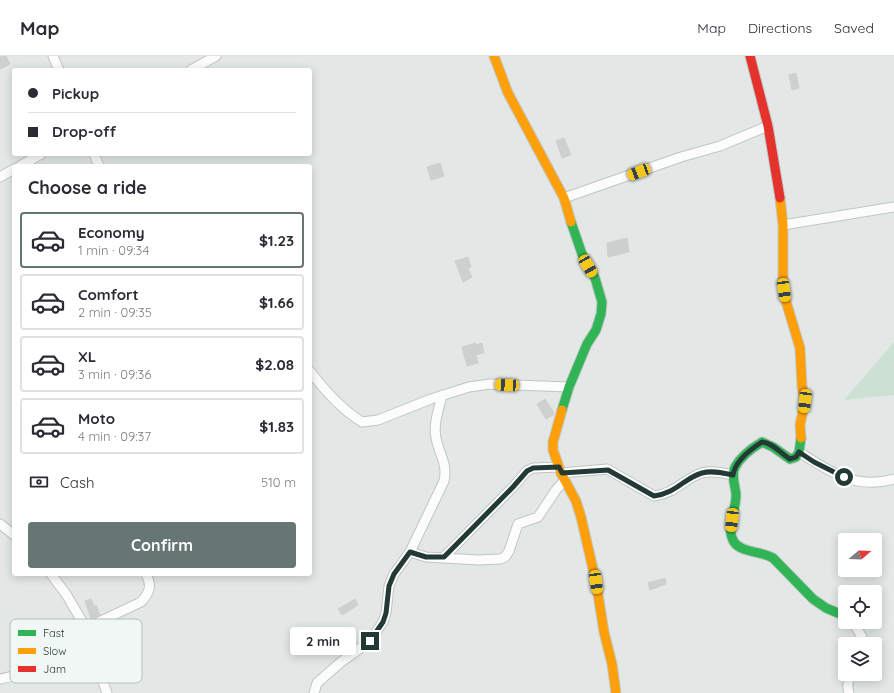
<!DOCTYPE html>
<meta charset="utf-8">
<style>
:root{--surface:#fff;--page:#f7f7f7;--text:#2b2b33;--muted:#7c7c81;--line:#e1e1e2;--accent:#667673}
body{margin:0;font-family:Quicksand,sans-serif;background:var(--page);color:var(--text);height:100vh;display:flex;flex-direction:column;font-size:15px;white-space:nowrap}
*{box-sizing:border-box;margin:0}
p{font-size:13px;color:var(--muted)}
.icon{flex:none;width:22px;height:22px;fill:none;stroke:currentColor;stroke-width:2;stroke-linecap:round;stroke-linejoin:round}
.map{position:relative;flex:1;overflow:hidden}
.sheet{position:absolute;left:12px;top:108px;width:300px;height:412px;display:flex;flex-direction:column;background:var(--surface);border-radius:4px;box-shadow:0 2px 10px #0003}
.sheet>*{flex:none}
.banner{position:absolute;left:12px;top:12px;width:300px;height:88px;border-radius:4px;box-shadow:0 2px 10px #0003;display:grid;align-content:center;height:88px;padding:0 16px;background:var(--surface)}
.needle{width:26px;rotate:71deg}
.buttons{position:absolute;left:838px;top:477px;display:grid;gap:8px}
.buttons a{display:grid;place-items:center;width:44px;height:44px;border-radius:4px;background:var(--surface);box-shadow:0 2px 10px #0003;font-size:20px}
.end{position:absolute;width:18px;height:18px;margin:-9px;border:5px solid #233935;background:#fff;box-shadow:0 0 0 2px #fff}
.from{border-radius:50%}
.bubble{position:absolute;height:28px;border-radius:4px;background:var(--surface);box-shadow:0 2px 10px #0003;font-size:13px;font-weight:700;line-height:28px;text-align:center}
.car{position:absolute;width:12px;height:24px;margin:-12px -6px;border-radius:5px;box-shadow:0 0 3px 1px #0007;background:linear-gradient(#f5c518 24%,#345 0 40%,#f5c518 0 76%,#345 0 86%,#f5c518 0)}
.banner b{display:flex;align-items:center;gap:14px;height:38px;font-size:15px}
.banner b+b{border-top:1px solid var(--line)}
.banner i{width:10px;height:10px;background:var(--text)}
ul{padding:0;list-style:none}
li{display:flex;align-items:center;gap:12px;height:56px;margin:0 8px 6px;padding:0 8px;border:2px solid var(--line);border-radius:4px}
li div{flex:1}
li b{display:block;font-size:15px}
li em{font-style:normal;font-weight:700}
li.on{border-color:var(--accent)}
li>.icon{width:36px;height:36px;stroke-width:1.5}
h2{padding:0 16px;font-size:18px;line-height:48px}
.pay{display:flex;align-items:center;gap:10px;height:44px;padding:0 16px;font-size:15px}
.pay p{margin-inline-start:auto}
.action{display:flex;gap:8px;margin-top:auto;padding:8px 16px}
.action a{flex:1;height:46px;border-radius:4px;background:var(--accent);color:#fff;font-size:16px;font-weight:700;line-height:46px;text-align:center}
header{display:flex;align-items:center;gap:24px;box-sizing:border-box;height:56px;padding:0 20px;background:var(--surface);border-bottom:1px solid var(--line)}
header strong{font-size:19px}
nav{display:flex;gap:22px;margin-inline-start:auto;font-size:14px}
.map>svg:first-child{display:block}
.green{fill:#cde0d4}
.building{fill:#ccd0cf;stroke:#ccd1cf}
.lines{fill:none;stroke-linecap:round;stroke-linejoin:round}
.street-casing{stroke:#c0c5c3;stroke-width:11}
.fast-casing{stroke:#c0c6c3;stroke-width:11}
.slow-casing{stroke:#c0c6c3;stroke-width:11}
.jam-casing{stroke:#c0c6c3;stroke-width:11}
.street{stroke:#fbfcfb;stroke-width:9}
.fast{stroke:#30b455;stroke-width:9}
.slow{stroke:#ff9f0a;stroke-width:9}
.jam{stroke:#e5322d;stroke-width:9}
.route{stroke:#233935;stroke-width:5}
.key{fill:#f1f7f4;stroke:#b3bebb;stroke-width:1}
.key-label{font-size:11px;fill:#233935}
</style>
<header>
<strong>Map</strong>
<nav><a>Map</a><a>Directions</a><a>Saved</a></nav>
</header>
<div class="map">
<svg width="894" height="637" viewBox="0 0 894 637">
<rect width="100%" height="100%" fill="#e3e8e6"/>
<!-- green -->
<path class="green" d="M894 286V339L844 344Z"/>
<!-- building -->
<path class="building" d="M0 0H6L10 8 0 13Z
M796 17 799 32 792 34 789 19Z
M564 82 571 99 562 102 556 85Z
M440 107 444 120 431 124 427 111Z
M627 182 629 196 608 201 607 187Z
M468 201 471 211 468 212 472 221 463 226 455 205Z
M476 287V289L482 287 484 297 476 299 478 307 467 310 462 291Z
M545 343 554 357 553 359 546 363 537 348Z
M665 522 666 528 650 534 648 527Z
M91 543 94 550 96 549 100 559 91 563 85 545Z
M355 543 358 549 342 559 338 553Z"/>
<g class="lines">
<!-- street casing -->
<g class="street-casing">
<path id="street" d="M53 0 59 14
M191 14 216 0
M94 98 99 110
M20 110 41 98
M0 121 14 113
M564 142 681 101 720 90 768 70
M783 169 894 151
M310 315C325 335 341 353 362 366L378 364 431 343 469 331 490 328 569 331
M799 396C830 416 856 434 894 423
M561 417 607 413 654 440C677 437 684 422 702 417 712 414 723 417 733 419
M0 468 14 479
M410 496 426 501 479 504 500 503 505 501 509 495 518 468 538 461 556 434 565 424
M444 501 513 431 527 415 533 412 559 411
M51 518 66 538 86 572 93 598 107 637
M853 566 866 588
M86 572 141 546C150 536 152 530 146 518
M0 623 59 610 93 598
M314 637 317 627 341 606 370 585 383 566 386 557 389 530 394 518 410 496 444 425C448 408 439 398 436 382 433 368 439 353 442 339
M849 637C847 630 847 624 852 618"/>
</g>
<!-- fast casing -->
<g class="fast-casing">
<path id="fast" d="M562 354 569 331 587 288 596 274 601 258 602 246 595 222 582 198 571 166
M801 382 799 396 796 401 790 403 773 391 762 386C752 392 741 400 735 411 731 419 735 429 736 438 737 452 725 472 734 486 741 497 762 495 773 502L813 543 826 552 845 560"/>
</g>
<!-- slow casing -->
<g class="slow-casing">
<path id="slow" d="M494 0 508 37 564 142 571 166
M780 142 783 169V226L785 242 800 292 802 331 805 345 800 369 801 382
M562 354 553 386V394L561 417 576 445 581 461 596 526 604 576 612 608 616 637"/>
</g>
<!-- jam casing -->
<g class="jam-casing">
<path id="jam" d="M750 0 768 70 780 142"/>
</g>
<!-- street -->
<use href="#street" class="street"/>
<!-- fast -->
<use href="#fast" class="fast"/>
<!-- slow -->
<use href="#slow" class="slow"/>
<!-- jam -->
<use href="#jam" class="jam"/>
</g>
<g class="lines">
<!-- route -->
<path class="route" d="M370 585 383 566 386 557 389 530 394 518 410 496 426 501H444L513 431 527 415 533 412 559 411 562 417 608 414 654 440C677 437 684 422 702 417 712 414 723 417 733 419 735 405 751 393 762 386 773 387 780 397 790 403L796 401 799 396 814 406 844 421"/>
</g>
<!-- legend -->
<rect x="10" y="563" width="132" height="64" rx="6" class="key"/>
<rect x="18" y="574" width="18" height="6" fill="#30b455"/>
<rect x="18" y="592" width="18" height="6" fill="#ff9f0a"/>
<rect x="18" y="610" width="18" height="6" fill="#e5322d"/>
<g class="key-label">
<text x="43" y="581">Fast</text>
<text x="43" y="599">Slow</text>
<text x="43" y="617">Jam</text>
</g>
</svg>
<div class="buttons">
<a><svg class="needle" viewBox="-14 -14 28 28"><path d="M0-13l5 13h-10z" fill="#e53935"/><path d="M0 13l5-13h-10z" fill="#7c7c81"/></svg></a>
<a><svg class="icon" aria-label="locate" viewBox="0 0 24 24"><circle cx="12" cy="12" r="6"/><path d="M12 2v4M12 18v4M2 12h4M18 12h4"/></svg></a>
<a><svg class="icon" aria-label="layers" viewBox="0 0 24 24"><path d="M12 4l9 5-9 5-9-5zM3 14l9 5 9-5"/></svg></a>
</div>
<i class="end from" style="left:844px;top:421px"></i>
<i class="end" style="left:370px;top:585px"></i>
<div class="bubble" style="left:290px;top:571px;width:66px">2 min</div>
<i class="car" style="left:639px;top:116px;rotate:249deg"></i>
<i class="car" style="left:588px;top:210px;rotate:150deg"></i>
<i class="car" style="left:784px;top:234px;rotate:172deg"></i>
<i class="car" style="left:507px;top:329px;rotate:273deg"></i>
<i class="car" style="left:805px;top:345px;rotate:187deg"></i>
<i class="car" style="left:732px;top:464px;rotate:186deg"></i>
<i class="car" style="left:596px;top:526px;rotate:172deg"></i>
<div class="banner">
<b><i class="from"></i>Pickup</b>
<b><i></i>Drop-off</b>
</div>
<section class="sheet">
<h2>Choose a ride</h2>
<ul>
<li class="on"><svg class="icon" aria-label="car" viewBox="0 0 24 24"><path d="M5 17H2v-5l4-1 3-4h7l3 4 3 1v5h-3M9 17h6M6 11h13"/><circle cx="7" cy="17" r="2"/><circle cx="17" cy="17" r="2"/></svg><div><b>Economy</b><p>1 min · 09:34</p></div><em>$1.23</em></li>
<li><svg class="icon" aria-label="car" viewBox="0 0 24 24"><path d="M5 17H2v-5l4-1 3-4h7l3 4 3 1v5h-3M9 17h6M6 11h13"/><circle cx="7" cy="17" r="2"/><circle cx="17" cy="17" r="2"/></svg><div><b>Comfort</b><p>2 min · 09:35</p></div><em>$1.66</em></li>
<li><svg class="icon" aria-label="car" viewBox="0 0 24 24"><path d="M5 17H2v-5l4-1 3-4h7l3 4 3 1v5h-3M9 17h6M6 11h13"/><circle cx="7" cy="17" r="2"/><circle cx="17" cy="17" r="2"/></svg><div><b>XL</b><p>3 min · 09:36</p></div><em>$2.08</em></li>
<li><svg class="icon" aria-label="car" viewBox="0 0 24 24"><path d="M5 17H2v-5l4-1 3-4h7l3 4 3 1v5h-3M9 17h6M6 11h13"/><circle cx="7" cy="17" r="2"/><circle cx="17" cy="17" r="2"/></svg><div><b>Moto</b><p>4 min · 09:37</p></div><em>$1.83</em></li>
</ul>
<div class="pay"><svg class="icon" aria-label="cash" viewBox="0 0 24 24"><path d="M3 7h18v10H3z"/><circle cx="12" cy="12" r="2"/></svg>Cash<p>510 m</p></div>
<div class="action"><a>Confirm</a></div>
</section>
</div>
